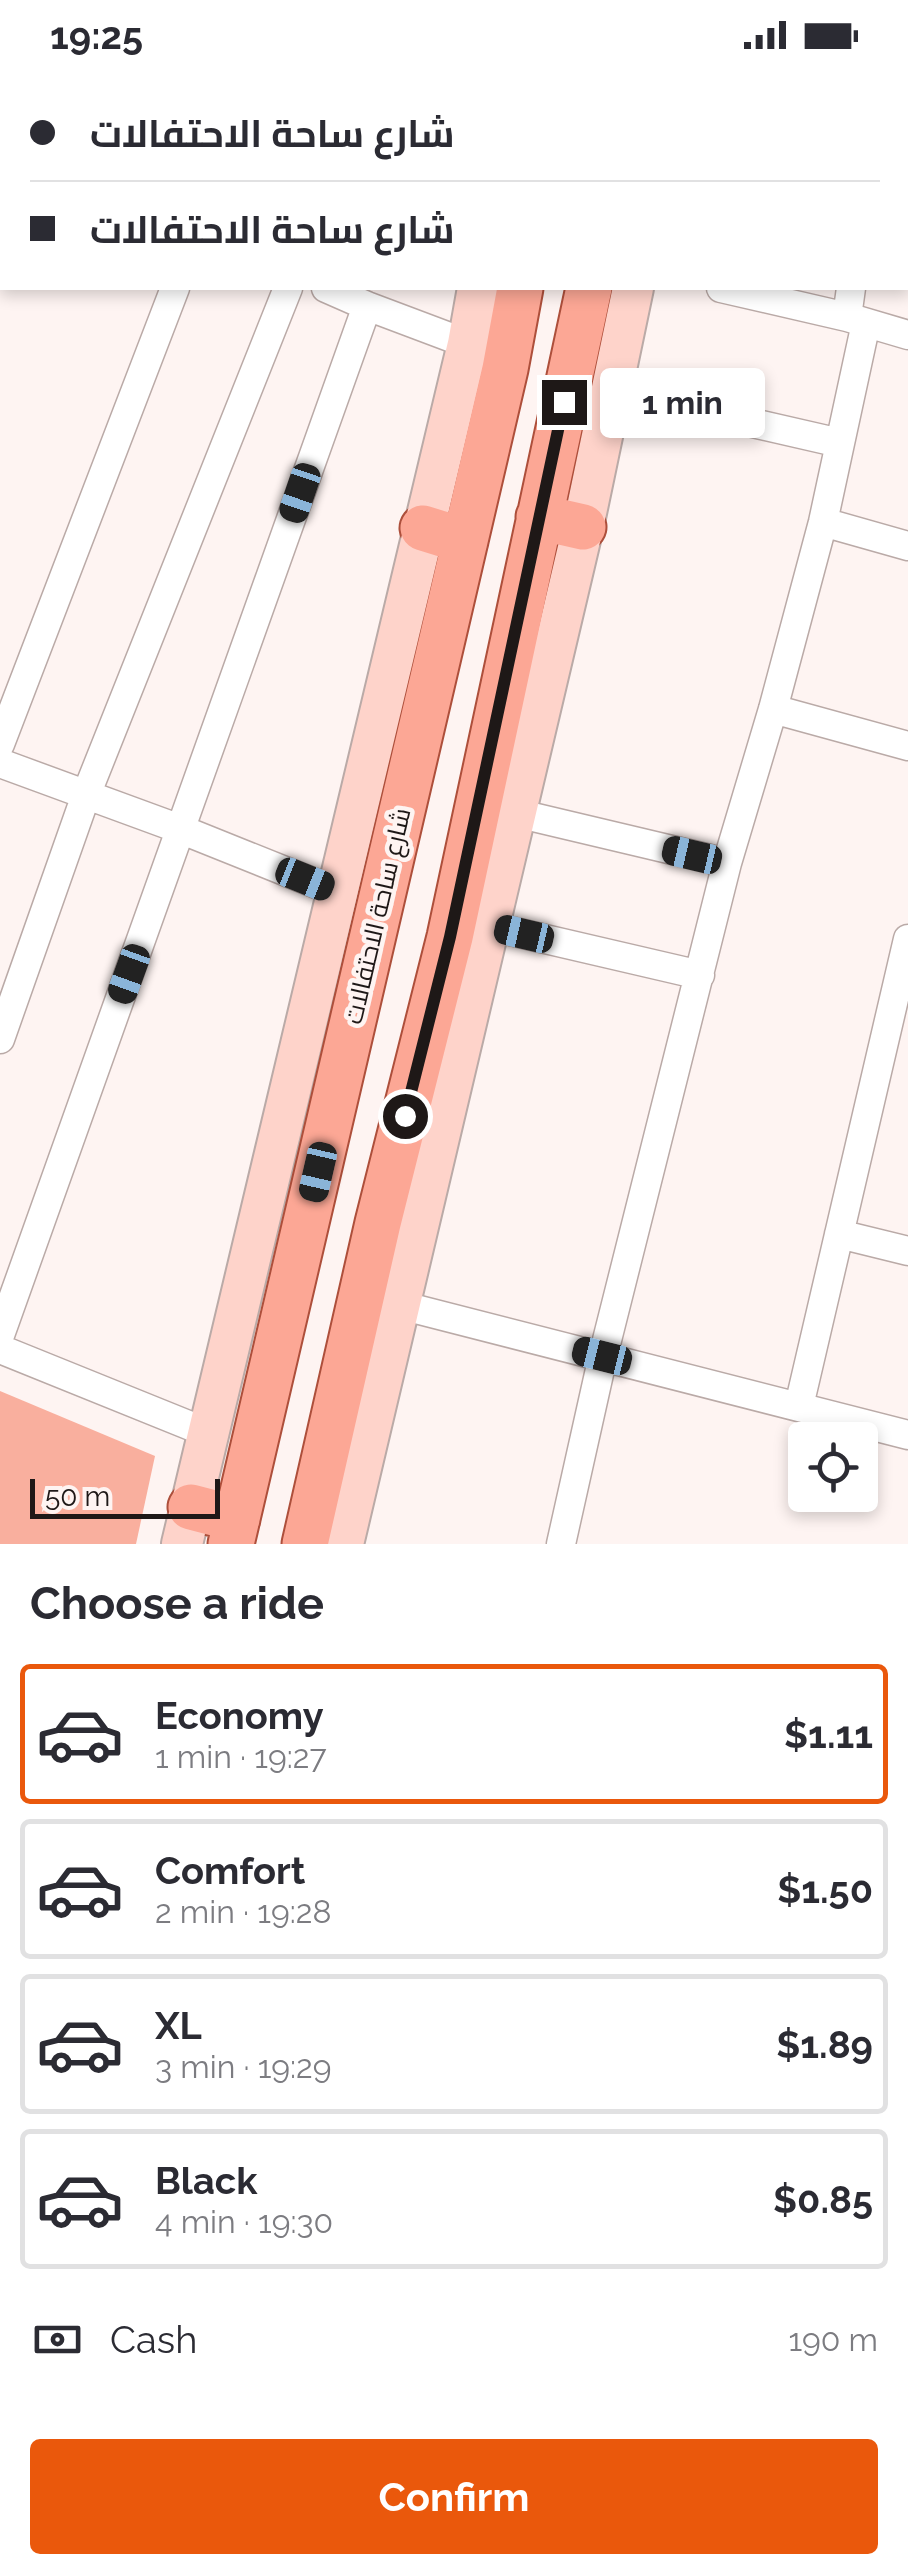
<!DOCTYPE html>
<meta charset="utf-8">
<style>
:root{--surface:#fff;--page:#f2f2f3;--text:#2b2b33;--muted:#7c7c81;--line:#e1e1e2;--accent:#ea580c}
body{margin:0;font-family:Raleway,Cairo,sans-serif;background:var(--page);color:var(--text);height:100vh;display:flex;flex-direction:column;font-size:38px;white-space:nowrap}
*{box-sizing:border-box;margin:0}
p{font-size:32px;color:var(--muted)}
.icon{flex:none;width:55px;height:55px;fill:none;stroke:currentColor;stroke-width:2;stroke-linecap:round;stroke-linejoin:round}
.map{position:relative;height:1474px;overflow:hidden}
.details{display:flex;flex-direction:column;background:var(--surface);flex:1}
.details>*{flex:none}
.guide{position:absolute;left:0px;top:0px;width:910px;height:220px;box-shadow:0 5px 15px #0003;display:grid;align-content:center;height:220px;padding:0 30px;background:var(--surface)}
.buttons{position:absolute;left:788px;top:1352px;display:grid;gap:20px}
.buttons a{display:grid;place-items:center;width:90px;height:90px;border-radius:10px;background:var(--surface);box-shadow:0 5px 15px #0003;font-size:50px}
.scale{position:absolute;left:30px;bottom:25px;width:190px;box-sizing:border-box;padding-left:10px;border:5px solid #1e1817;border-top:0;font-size:28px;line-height:35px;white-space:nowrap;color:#1e1817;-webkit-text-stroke:8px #fef4f2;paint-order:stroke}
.end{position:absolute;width:45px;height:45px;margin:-22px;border:12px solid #1e1817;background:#fff;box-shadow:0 0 0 5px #fff}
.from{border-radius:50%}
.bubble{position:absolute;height:70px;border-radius:10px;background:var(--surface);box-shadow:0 5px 15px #0003;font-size:32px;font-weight:700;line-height:70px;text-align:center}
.car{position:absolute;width:30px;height:60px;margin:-30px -15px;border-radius:12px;box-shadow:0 0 8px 2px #0007;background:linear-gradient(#222 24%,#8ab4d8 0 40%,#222 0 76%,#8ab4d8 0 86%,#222 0)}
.guide b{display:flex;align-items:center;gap:35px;height:95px;font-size:38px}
.guide b+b{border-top:2px solid var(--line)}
.guide i{width:25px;height:25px;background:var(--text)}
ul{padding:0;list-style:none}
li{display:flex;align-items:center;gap:30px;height:140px;margin:0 20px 15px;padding:0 10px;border:5px solid var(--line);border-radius:10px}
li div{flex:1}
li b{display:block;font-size:38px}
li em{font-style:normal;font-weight:700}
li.current{border-color:var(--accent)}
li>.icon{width:90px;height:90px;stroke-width:1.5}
h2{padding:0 30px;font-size:45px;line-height:120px}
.pay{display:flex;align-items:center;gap:25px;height:110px;padding:0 30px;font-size:38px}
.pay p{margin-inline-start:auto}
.cta{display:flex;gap:20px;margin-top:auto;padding:20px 30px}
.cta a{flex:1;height:115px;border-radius:10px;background:var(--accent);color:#fff;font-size:40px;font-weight:700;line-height:115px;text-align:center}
.status{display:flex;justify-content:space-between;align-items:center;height:70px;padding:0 50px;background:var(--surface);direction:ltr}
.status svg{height:28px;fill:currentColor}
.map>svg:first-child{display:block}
.green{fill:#f9af9e}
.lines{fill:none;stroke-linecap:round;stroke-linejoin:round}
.street-casing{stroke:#baaaa7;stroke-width:31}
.secondary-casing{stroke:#baaaa7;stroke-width:44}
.primary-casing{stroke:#ad4f3b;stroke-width:49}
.street{stroke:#fff;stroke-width:28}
.secondary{stroke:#fed3ca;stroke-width:40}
.primary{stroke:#fca795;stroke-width:45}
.route{stroke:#1e1817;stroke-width:12}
.labels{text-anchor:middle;stroke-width:9;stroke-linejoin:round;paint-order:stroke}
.street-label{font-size:25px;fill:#1e1817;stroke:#fef4f2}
</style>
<div class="status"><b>19:25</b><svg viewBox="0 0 49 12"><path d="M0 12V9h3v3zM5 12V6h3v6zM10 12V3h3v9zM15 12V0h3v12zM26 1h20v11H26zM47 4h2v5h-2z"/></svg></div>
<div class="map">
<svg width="908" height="1474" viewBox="0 0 908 1474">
<rect width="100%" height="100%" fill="#fef4f2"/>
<!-- green -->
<path class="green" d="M0 1321 155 1386 136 1474H0Z"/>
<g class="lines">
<!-- street casing -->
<g class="street-casing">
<path id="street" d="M186 0 195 2
M35 2 36 0
M291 2V0
M883 2V0
M0 93 2 87
M326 218 367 236 468 274
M721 218 847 247 908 265
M847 247 851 218
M613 321 840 373
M823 452 908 476
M773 639 908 676
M0 674 175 218
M0 693 180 759 337 822
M516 743 727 793
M489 856 700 905
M0 969 86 725 288 218
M839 1164 908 1181
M400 1235 908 1365
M0 1265 367 236
M0 1279 208 1363
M799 1336 908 869
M561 1474 603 1286 727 793 773 639 823 452 866 253"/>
</g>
<!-- secondary casing -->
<g class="secondary-casing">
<path id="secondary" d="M512 2V0
M673 2V0
M182 1474 468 274 478 218
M343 1474 583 457 633 218"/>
</g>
<!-- primary casing -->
<g class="primary-casing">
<path id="primary" d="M555 2V0
M628 2 629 0
M539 447 583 457
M423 458 465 471
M191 1437 237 1449
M231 1474 505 299 520 218
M305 1474 378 1153 450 867 589 218"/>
</g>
<!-- street -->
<use href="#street" class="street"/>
<!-- secondary -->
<use href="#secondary" class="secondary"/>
<!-- primary -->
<use href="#primary" class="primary"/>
</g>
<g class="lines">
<!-- route -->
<path class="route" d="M405 1046 450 867 564 332"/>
</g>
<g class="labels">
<!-- street labels -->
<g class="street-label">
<text transform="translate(377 846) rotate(-77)" y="9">شارع ساحة الاحتفالات</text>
</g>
</g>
</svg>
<div class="buttons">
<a><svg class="icon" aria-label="locate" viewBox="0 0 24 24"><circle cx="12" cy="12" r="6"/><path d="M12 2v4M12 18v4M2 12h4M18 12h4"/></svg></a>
</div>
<div class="scale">50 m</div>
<i class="end from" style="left:405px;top:1046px"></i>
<i class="end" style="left:564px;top:332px"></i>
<div class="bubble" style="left:600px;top:298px;width:165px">1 min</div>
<i class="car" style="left:300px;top:423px;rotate:199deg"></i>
<i class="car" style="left:692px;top:785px;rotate:283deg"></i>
<i class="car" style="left:305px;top:809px;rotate:112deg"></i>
<i class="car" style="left:524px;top:864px;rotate:283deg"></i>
<i class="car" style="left:129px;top:904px;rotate:200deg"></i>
<i class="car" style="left:318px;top:1102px;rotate:193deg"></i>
<i class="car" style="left:602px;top:1286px;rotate:284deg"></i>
<div class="guide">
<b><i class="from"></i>شارع ساحة الاحتفالات</b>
<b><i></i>شارع ساحة الاحتفالات</b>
</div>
</div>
<section class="details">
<h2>Choose a ride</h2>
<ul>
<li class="current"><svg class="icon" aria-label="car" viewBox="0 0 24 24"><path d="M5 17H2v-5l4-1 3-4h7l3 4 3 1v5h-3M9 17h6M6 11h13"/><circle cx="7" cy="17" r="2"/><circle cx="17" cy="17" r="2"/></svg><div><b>Economy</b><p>1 min · 19:27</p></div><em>$1.11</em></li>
<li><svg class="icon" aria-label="car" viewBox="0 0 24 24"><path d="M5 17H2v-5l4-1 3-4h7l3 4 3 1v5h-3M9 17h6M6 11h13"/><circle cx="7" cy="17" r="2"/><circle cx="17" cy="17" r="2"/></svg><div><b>Comfort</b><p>2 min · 19:28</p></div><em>$1.50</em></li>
<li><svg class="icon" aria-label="car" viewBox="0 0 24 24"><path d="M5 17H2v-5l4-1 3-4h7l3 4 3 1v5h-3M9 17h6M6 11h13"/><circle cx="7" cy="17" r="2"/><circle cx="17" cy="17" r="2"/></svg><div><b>XL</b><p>3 min · 19:29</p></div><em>$1.89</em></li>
<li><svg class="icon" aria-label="car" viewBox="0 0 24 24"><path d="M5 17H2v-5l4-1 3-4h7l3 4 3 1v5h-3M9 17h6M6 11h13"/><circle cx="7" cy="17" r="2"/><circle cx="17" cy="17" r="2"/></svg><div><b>Black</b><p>4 min · 19:30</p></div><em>$0.85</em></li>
</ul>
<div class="pay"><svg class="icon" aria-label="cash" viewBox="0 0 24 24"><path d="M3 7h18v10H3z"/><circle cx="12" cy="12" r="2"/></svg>Cash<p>190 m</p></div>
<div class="cta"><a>Confirm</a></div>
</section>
